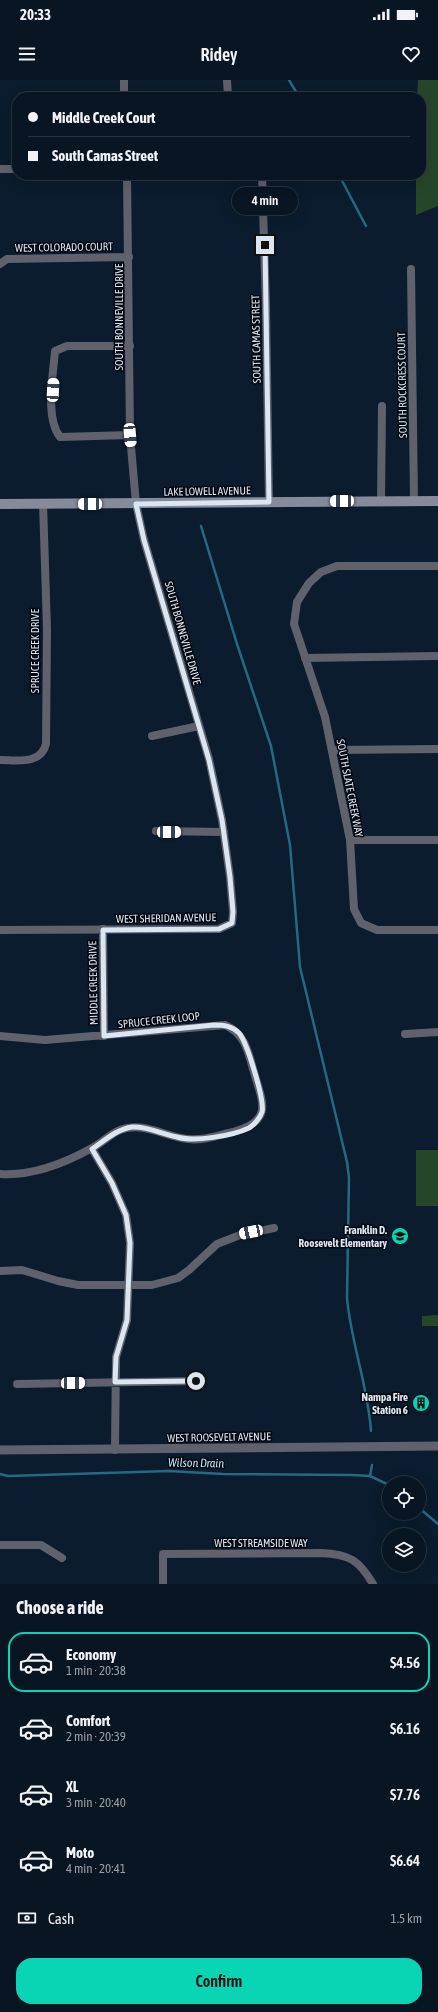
<!DOCTYPE html>
<meta charset="utf-8">
<style>
:root{--surface:#081522;--page:#16222f;--text:#f1f3f6;--muted:#989fa5;--line:#293440;--accent:#09d5b5}
body{margin:0;font-family:"Asap Condensed",sans-serif;background:var(--page);color:var(--text);height:100vh;display:flex;flex-direction:column;font-size:15px;white-space:nowrap}
*{box-sizing:border-box;margin:0}
p{font-size:13px;color:var(--muted)}
.icon{flex:none;width:22px;height:22px;fill:none;stroke:currentColor;stroke-width:2;stroke-linecap:round;stroke-linejoin:round}
.map{position:relative;height:1504px;overflow:hidden}
.details{display:flex;flex-direction:column;background:var(--surface);flex:1}
.details>*{flex:none}
.guide{position:absolute;left:12px;top:12px;width:414px;height:88px;border-radius:16px;box-shadow:0 4px 16px #0002,0 0 0 1px var(--line);display:grid;align-content:center;height:88px;padding:0 16px;background:var(--surface)}
.buttons{position:absolute;left:382px;top:1396px;display:grid;gap:8px}
.buttons a{display:grid;place-items:center;width:44px;height:44px;border-radius:50%;background:var(--surface);box-shadow:0 4px 16px #0002,0 0 0 1px var(--line);font-size:20px}
.end{position:absolute;width:18px;height:18px;margin:-9px;border:5px solid #dbe6f3;background:#111;box-shadow:0 0 0 2px #111}
.from{border-radius:50%}
.bubble{position:absolute;height:28px;border-radius:14px;background:var(--surface);box-shadow:0 4px 16px #0002,0 0 0 1px var(--line);font-size:13px;font-weight:600;line-height:28px;text-align:center}
.car{position:absolute;width:12px;height:24px;margin:-12px -6px;border-radius:5px;box-shadow:0 0 3px 1px #0007;background:linear-gradient(#fff 24%,#345 0 40%,#fff 0 76%,#345 0 86%,#fff 0)}
.guide b{display:flex;align-items:center;gap:14px;height:38px;font-size:15px}
.guide b+b{border-top:1px solid var(--line)}
.guide i{width:10px;height:10px;background:var(--text)}
ul{padding:0;list-style:none}
li{display:flex;align-items:center;gap:12px;height:60px;margin:0 8px 6px;padding:0 8px;border:2px solid transparent;border-radius:16px}
li div{flex:1}
li b{display:block;font-size:15px}
li em{font-style:normal;font-weight:600}
li.on{border-color:var(--accent)}
li>.icon{width:36px;height:36px;stroke-width:1.5}
h2{padding:0 16px;font-size:18px;line-height:48px}
.pay{display:flex;align-items:center;gap:10px;height:44px;padding:0 16px;font-size:15px}
.pay p{margin-inline-start:auto}
.action{display:flex;gap:8px;margin-top:auto;padding:8px 16px}
.action a{flex:1;height:46px;border-radius:16px;background:var(--accent);color:#111;font-size:16px;font-weight:600;line-height:46px;text-align:center}
.status{display:flex;justify-content:space-between;align-items:center;height:28px;padding:0 20px;background:var(--surface);direction:ltr}
.status svg{height:11px;fill:currentColor}
header{display:flex;justify-content:space-between;align-items:center;height:52px;padding:0 16px;background:var(--surface);font-size:18px;font-weight:600}
.map>svg:first-child{display:block}
.green{fill:#26462a}
.lines{fill:none;stroke-linecap:round;stroke-linejoin:round}
.stream{stroke:#286884;stroke-width:2.5}
.minor{stroke:#5f616d;stroke-width:8}
.tertiary{stroke:#5f616d;stroke-width:9}
.secondary{stroke:#868a9d;stroke-width:10}
.route{stroke:#dbe6f3;stroke-width:5}
.labels{text-anchor:middle;stroke-width:3;stroke-linejoin:round;paint-order:stroke}
.street-label{font-size:11px;fill:#dbe6f3;stroke:#02060d}
.poi-label{font-size:11px;font-weight:bold;fill:#dbe6f3;stroke:#02060d;text-anchor:end}
.water-label{font-size:12px;font-style:italic;fill:#c1e3f4;stroke:#02060d}
</style>
<div class="status"><b>20:33</b><svg viewBox="0 0 49 12"><path d="M0 12V9h3v3zM5 12V6h3v6zM10 12V3h3v9zM15 12V0h3v12zM26 1h20v11H26zM47 4h2v5h-2z"/></svg></div>
<header><svg class="icon" aria-label="menu" viewBox="0 0 24 24"><path d="M4 6h16M4 12h16M4 18h16"/></svg>Ridey<svg class="icon" aria-label="heart" viewBox="0 0 24 24"><path d="M12 20l-8-8c-3-5 5-10 8-4 3-6 11-1 8 4z"/></svg></header>
<div class="map">
<svg width="438" height="1504" viewBox="0 0 438 1504">
<rect width="100%" height="100%" fill="#0a1c2d"/>
<!-- green -->
<path class="green" d="M418 0H438V126L416 135V95H421V17H417Z
M416 1070H438V1126H416Z
M438 1235V1246H422V1236Z"/>
<g class="lines">
<!-- stream -->
<path class="stream" d="M289 0 299 17
M339 95 366 146
M201 446 237 564 271 666 290 765 300 887 347 1082 349 1098 347 1218C351 1263 368 1306 371 1351
M0 1394 8 1396 169 1391 223 1394 353 1395 370 1396 389 1405
M370 1396 372 1385
M419 1428 438 1444"/>
<!-- minor -->
<path class="minor" d="M124 0V17
M227 0 228 17
M0 89H17
M262 95 266 226 269 422
M0 184 7 179 129 177
M411 189 414 421
M130 266H67L55 271C53 295 45 338 60 357L130 355
M381 421 382 326
M438 486H337L321 492 309 503 297 522 294 544 325 637 350 760 354 829 361 843 377 850H438
M305 578 438 576
M152 656 199 646
M332 670 438 669
M0 680C17 680 41 685 46 664L47 549 43 423
M156 751 224 752
M350 760H438
M103 849 104 956
M0 850 219 849 232 843 233 832 230 797 222 740 209 679 144 460 136 424 130 355 127 95
M405 954 438 952
M0 956 45 960 225 945C244 953 248 970 253 989 262 1021 275 1041 233 1052 219 1055 203 1061 188 1059 165 1057 144 1041 120 1050 110 1054 102 1063 92 1068 65 1083 31 1096 0 1094
M92 1069 112 1103 126 1135 130 1163 127 1240 116 1277 115 1370
M0 1191 22 1190 58 1201 78 1205H152L178 1198 189 1190 217 1164 240 1155 274 1148
M17 1304 196 1301
M0 1465H41L62 1478
M163 1504V1474L321 1473C349 1474 359 1480 373 1504"/>
<!-- tertiary -->
<path class="tertiary" d="M0 1370 438 1366"/>
<!-- secondary -->
<path class="secondary" d="M0 424 438 421"/>
</g>
<g class="lines">
<!-- route -->
<path class="route" d="M196 1301 115 1302 116 1277 127 1240 130 1163 126 1135 112 1103 92 1069C104 1061 117 1049 132 1047 147 1046 162 1054 177 1057 194 1062 232 1056 249 1048 254 1045 260 1038 262 1032 265 1021 247 962 239 953 232 946 224 945 214 945L104 956 103 850 219 849 232 843 233 832 230 797 222 740 209 680 144 460 136 424 269 422 265 165"/>
</g>
<!-- icons -->
<defs>
<g id="school-disc" transform="scale(0.9)"><circle r="9.5" fill="#09d5b5" stroke="#02060d"/><path d="M0-5L7-2L0 1L-7-2ZM-4 1L0 2.5L4 1V4Q0 6-4 4Z" fill="#111"/></g>
<g id="building-disc" transform="scale(0.9)"><circle r="9.5" fill="#09d5b5" stroke="#02060d"/><path d="M-4-6H4V6H1V3H-1V6H-4ZM-2.5-4.3h1.7v1.8h-1.7ZM.8-4.3h1.7v1.8H.8ZM-2.5-1h1.7V.8h-1.7ZM.8-1h1.7V.8H.8Z" fill="#111"/></g>
</defs>
<g fill-rule="evenodd">
<use href="#school-disc" x="400" y="1156"/>
<use href="#building-disc" x="421" y="1323"/>
</g>
<g class="labels">
<!-- street labels -->
<g class="street-label">
<text transform="translate(64 167) rotate(-1)" y="4">WEST COLORADO COURT</text>
<text transform="translate(119 237) rotate(-90)" y="4">SOUTH BONNEVILLE DRIVE</text>
<text transform="translate(256 259) rotate(-91)" y="4">SOUTH CAMAS STREET</text>
<text transform="translate(402 305) rotate(-91)" y="4">SOUTH ROCKCRESS COURT</text>
<text transform="translate(207 411) rotate(-1)" y="4">LAKE LOWELL AVENUE</text>
<text transform="translate(183 553) rotate(74)" y="4">SOUTH BONNEVILLE DRIVE</text>
<text transform="translate(35 571) rotate(-90)" y="4">SPRUCE CREEK DRIVE</text>
<text transform="translate(350 708) rotate(79)" y="4">SOUTH SLATE CREEK WAY</text>
<text transform="translate(166 838) rotate(-1)" y="4">WEST SHERIDAN AVENUE</text>
<text transform="translate(93 903) rotate(-91)" y="4">MIDDLE CREEK DRIVE</text>
<text transform="translate(159 940) rotate(-6)" y="4">SPRUCE CREEK LOOP</text>
<text transform="translate(219 1357) rotate(-1)" y="4">WEST ROOSEVELT AVENUE</text>
<text x="261" y="1467">WEST STREAMSIDE WAY</text>
</g>
<!-- poi labels -->
<g class="poi-label">
<text x="387" y="1154">Franklin D.<tspan x="387" dy="13">Roosevelt Elementary</tspan></text>
<text x="408" y="1321">Nampa Fire<tspan x="408" dy="13">Station 6</tspan></text>
</g>
<!-- water labels -->
<g class="water-label">
<text transform="translate(196 1383) rotate(1)" y="4">Wilson Drain</text>
</g>
</g>
</svg>
<div class="buttons">
<a><svg class="icon" aria-label="locate" viewBox="0 0 24 24"><circle cx="12" cy="12" r="6"/><path d="M12 2v4M12 18v4M2 12h4M18 12h4"/></svg></a>
<a><svg class="icon" aria-label="layers" viewBox="0 0 24 24"><path d="M12 4l9 5-9 5-9-5zM3 14l9 5 9-5"/></svg></a>
</div>
<i class="end from" style="left:196px;top:1301px"></i>
<i class="end" style="left:265px;top:165px"></i>
<div class="bubble" style="left:232px;top:107px;width:66px">4 min</div>
<i class="car" style="left:53px;top:310px;rotate:3deg"></i>
<i class="car" style="left:130px;top:355px;rotate:175deg"></i>
<i class="car" style="left:342px;top:421px;rotate:269deg"></i>
<i class="car" style="left:90px;top:424px;rotate:270deg"></i>
<i class="car" style="left:169px;top:752px;rotate:90deg"></i>
<i class="car" style="left:251px;top:1152px;rotate:258deg"></i>
<i class="car" style="left:73px;top:1303px;rotate:89deg"></i>
<div class="guide">
<b><i class="from"></i>Middle Creek Court</b>
<b><i></i>South Camas Street</b>
</div>
</div>
<section class="details">
<h2>Choose a ride</h2>
<ul>
<li class="on"><svg class="icon" aria-label="car" viewBox="0 0 24 24"><path d="M5 17H2v-5l4-1 3-4h7l3 4 3 1v5h-3M9 17h6M6 11h13"/><circle cx="7" cy="17" r="2"/><circle cx="17" cy="17" r="2"/></svg><div><b>Economy</b><p>1 min · 20:38</p></div><em>$4.56</em></li>
<li><svg class="icon" aria-label="car" viewBox="0 0 24 24"><path d="M5 17H2v-5l4-1 3-4h7l3 4 3 1v5h-3M9 17h6M6 11h13"/><circle cx="7" cy="17" r="2"/><circle cx="17" cy="17" r="2"/></svg><div><b>Comfort</b><p>2 min · 20:39</p></div><em>$6.16</em></li>
<li><svg class="icon" aria-label="car" viewBox="0 0 24 24"><path d="M5 17H2v-5l4-1 3-4h7l3 4 3 1v5h-3M9 17h6M6 11h13"/><circle cx="7" cy="17" r="2"/><circle cx="17" cy="17" r="2"/></svg><div><b>XL</b><p>3 min · 20:40</p></div><em>$7.76</em></li>
<li><svg class="icon" aria-label="car" viewBox="0 0 24 24"><path d="M5 17H2v-5l4-1 3-4h7l3 4 3 1v5h-3M9 17h6M6 11h13"/><circle cx="7" cy="17" r="2"/><circle cx="17" cy="17" r="2"/></svg><div><b>Moto</b><p>4 min · 20:41</p></div><em>$6.64</em></li>
</ul>
<div class="pay"><svg class="icon" aria-label="cash" viewBox="0 0 24 24"><path d="M3 7h18v10H3z"/><circle cx="12" cy="12" r="2"/></svg>Cash<p>1.5 km</p></div>
<div class="action"><a>Confirm</a></div>
</section>
